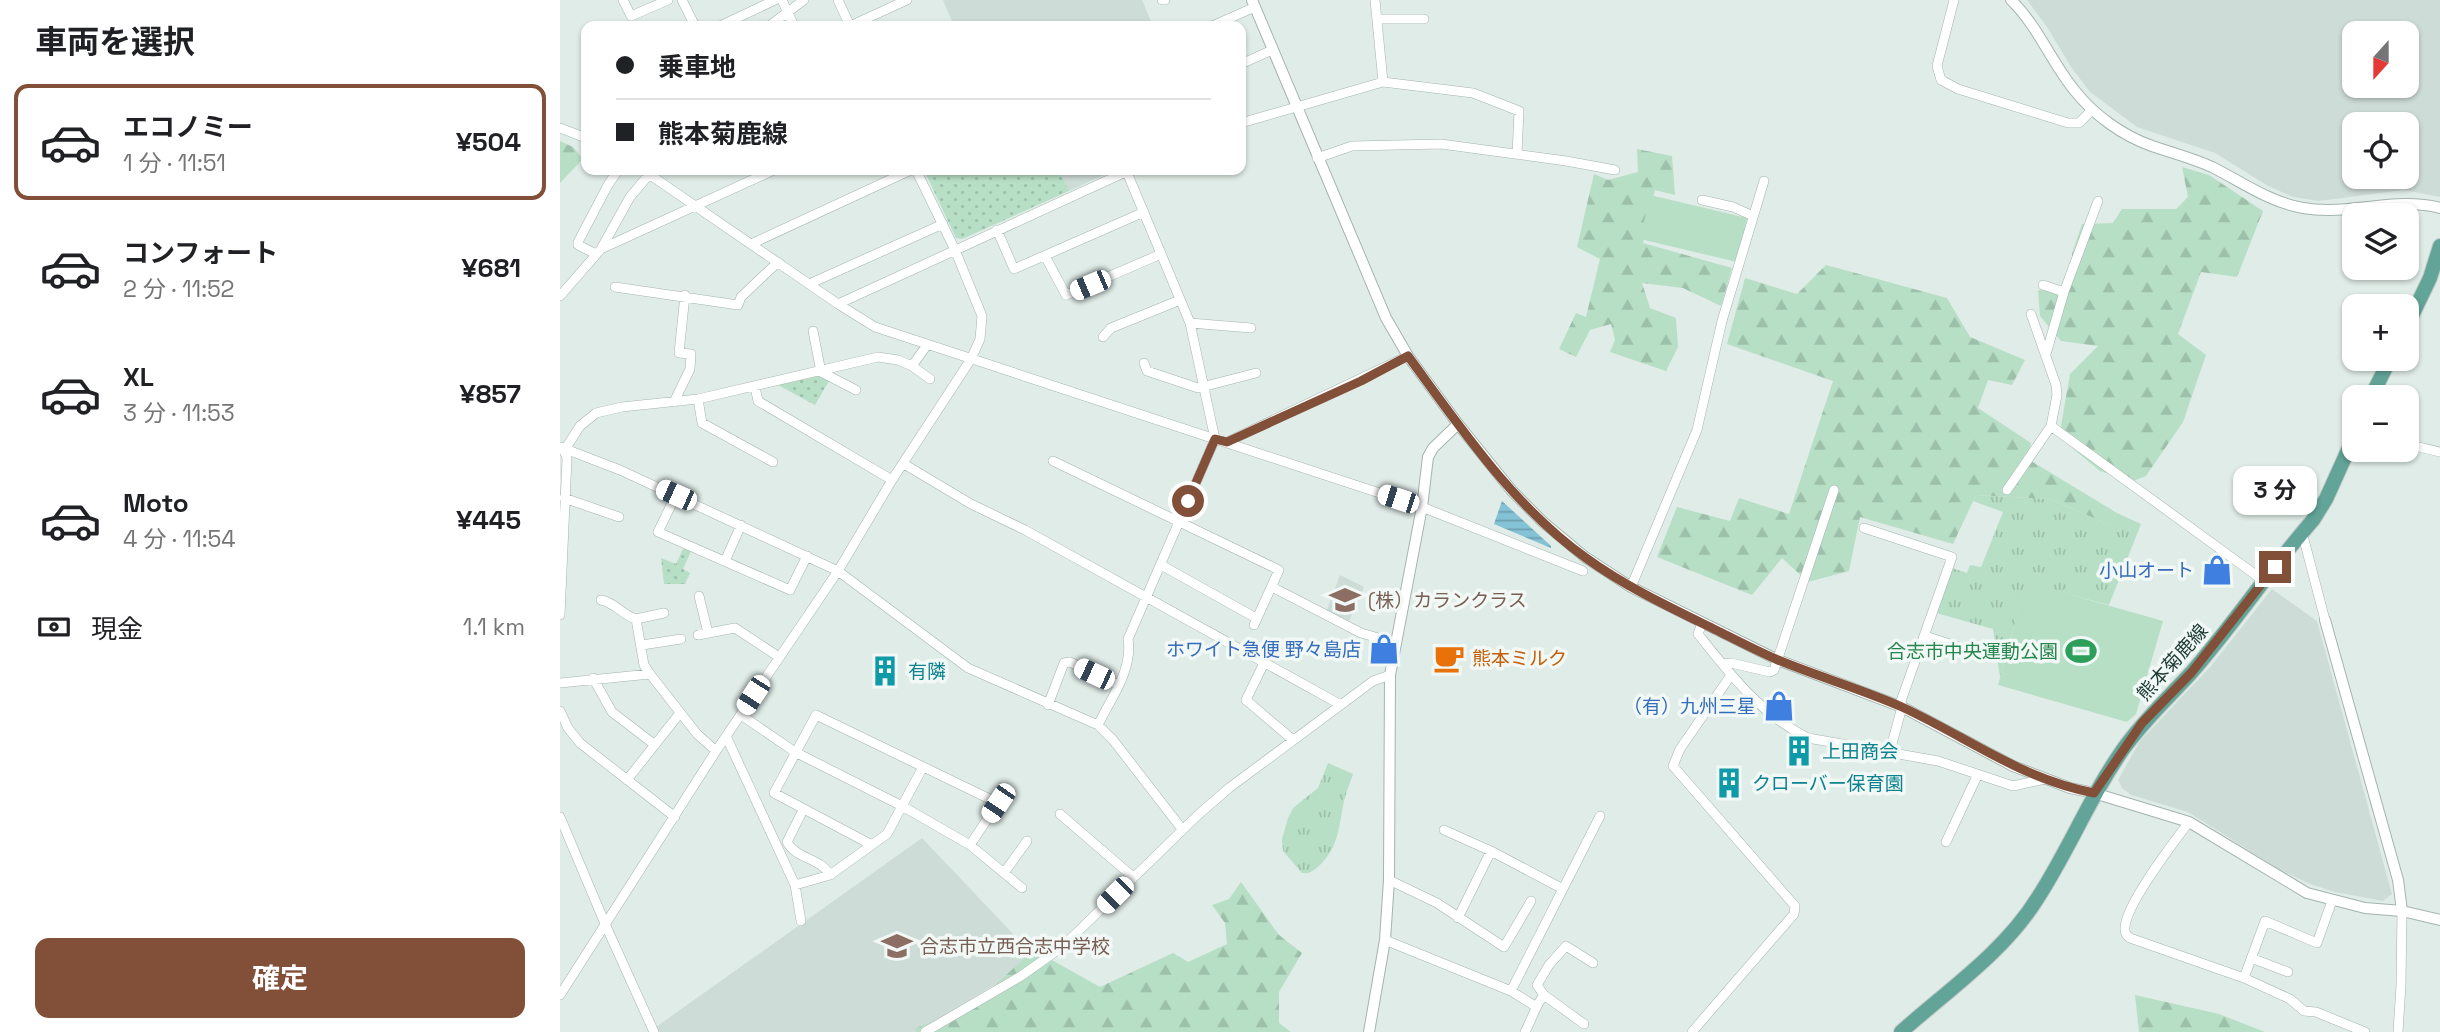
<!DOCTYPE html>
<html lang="ja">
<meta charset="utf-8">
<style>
:root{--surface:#fff;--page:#f6f6f6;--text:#202124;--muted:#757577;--line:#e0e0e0;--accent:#824f38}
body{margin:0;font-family:"Space Grotesk","Noto Sans JP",sans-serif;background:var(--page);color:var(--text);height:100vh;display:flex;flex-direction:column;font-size:26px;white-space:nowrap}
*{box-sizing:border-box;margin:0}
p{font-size:23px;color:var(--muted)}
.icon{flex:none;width:38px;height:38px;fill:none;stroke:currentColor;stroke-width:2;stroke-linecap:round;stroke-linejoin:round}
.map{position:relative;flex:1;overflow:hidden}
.sheet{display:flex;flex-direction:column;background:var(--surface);width:560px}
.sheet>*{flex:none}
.guide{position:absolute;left:21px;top:21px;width:665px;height:154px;border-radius:14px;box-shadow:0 2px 5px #0004;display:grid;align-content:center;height:154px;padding:0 35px;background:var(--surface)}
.needle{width:46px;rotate:201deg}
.controls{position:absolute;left:1782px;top:21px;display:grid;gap:14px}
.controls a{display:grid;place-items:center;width:77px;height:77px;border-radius:14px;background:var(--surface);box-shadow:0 2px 5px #0004;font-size:35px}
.end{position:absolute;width:32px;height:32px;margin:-16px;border:9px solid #824f38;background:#fff;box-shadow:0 0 0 4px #fff}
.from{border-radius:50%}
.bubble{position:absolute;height:49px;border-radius:14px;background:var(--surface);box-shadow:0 2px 5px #0004;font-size:23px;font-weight:700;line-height:49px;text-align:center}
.car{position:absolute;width:21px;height:42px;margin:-21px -10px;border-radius:9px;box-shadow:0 0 5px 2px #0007;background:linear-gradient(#fff 24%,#345 0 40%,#fff 0 76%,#345 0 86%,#fff 0)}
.guide b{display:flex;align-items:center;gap:24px;height:66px;font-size:26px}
.guide b+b{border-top:2px solid var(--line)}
.guide i{width:18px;height:18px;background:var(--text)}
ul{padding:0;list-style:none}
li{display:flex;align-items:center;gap:21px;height:116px;margin:0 14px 10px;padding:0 21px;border:4px solid transparent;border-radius:14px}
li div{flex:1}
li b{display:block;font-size:26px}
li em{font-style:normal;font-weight:700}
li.active{border-color:var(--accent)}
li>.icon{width:63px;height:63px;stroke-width:1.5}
h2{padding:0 35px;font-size:32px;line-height:84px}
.pay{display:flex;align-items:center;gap:18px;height:77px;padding:0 35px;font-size:26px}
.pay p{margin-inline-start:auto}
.cta{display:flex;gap:14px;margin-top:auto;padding:14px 35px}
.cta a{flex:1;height:80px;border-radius:14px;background:var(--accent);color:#fff;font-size:28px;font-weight:700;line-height:80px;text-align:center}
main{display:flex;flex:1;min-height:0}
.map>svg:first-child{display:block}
.built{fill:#cedcd7;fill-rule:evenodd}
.grass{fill:url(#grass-tufts)}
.forest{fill:url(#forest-firs)}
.park{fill:url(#park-dots)}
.pitch{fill:#b7dfc5}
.water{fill:url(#water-rules)}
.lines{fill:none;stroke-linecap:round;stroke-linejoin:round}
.minor-casing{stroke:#a3b4af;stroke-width:10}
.tertiary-casing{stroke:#a3b4af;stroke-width:12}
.primary-casing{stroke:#c1c9c7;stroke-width:16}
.minor{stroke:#fff;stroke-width:9}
.tertiary{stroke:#fff;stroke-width:10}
.primary{stroke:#62a498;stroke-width:14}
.route{stroke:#824f38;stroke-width:9}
.labels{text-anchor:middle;stroke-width:7;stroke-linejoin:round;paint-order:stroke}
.shop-label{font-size:19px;fill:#366cbe;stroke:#f1f8f5;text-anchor:end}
.education-label{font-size:19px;fill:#785e54;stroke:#f1f8f5;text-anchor:start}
.leisure-label{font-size:19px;fill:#27864d;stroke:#f1f8f5;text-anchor:end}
.food-label{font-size:19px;fill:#c56008;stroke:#f1f8f5;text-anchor:start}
.street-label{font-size:19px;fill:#203d37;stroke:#f1f8f5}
.culture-label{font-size:19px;fill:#0d838f;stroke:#f1f8f5;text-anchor:start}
</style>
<main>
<section class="sheet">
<h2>車両を選択</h2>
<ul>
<li class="active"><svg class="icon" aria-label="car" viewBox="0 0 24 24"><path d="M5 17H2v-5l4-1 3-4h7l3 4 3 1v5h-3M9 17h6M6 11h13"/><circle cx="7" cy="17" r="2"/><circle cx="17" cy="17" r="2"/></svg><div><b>エコノミー</b><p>1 分 · 11:51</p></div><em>¥504</em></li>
<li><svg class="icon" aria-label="car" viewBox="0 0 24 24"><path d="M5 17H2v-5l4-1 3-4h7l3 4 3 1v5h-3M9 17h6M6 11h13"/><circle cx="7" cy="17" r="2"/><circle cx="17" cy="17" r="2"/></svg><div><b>コンフォート</b><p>2 分 · 11:52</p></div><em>¥681</em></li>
<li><svg class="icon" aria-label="car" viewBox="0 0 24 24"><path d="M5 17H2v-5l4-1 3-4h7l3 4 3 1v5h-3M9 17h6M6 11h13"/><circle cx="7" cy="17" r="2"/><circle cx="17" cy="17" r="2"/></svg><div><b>XL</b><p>3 分 · 11:53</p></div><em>¥857</em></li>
<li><svg class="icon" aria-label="car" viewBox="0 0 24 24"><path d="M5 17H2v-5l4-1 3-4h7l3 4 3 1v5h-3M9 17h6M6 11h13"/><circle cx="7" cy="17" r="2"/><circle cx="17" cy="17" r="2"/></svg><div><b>Moto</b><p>4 分 · 11:54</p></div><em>¥445</em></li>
</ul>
<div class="pay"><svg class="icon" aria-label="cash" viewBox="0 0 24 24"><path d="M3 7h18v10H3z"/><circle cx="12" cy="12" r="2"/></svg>現金<p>1.1 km</p></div>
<div class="cta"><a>確定</a></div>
</section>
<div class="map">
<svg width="1880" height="1032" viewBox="0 0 1880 1032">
<defs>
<pattern id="grass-tufts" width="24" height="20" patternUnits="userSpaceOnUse" patternTransform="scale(1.75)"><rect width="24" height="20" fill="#b7dfc5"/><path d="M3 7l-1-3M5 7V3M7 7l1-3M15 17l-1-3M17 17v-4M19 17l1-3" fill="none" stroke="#9dc0aa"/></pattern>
<pattern id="forest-firs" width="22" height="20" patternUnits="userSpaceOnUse" patternTransform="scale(1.75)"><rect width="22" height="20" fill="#b7dfc5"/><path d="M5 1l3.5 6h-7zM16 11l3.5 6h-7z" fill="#9dc0aa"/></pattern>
<pattern id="park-dots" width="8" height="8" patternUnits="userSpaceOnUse" patternTransform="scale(1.75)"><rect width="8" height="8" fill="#b7dfc5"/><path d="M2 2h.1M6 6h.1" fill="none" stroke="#9dc0aa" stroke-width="1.8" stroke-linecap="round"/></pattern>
<pattern id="water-rules" width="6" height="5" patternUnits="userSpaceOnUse" patternTransform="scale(1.75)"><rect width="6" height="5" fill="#84c2d5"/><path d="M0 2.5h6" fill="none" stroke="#6c9fae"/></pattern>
</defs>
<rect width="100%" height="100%" fill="#e0ece7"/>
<!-- built -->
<path class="built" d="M383 0H582L593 26H394Z
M1467 0H1880V197L1844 190 1759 201 1733 197 1708 186 1655 153 1577 127 1530 92 1511 67 1487 27ZM1846 33V86H1794V33ZM1846 124V177H1794V124Z
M499 170H544L546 174 509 191Z
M780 575 804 587 789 621 766 612Z
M1712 589 1757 621 1832 894 1823 901 1775 892 1750 884 1720 870 1628 812 1571 795 1562 788 1558 780 1580 741 1651 666Z
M362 838 477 959 357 1032H98L96 1027Z"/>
<!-- grass -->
<path class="grass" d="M1416 495 1490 499 1550 525 1557 513 1581 524 1549 605 1466 583 1440 677 1433 629 1376 613 1392 568 1407 573 1410 565 1421 567 1443 512 1413 501Z
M768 763 793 774C790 783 786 792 784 801 779 825 779 846 761 864 754 870 751 874 742 873L723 851 722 839 728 818 733 808 758 788Z"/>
<!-- forest -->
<path class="forest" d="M0 141 13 147 23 159 0 183Z
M1077 149 1112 156 1115 195 1095 190 1083 243 1172 268 1161 306 1123 288 1082 283 1090 308 1116 318 1118 347 1106 371 1050 352 1055 340 1051 324 1030 330 1016 357 999 349 1016 313 1026 317 1040 259 1017 247 1034 174 1048 180 1078 172Z
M1622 167 1649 175 1703 211 1677 277 1641 272 1618 334 1646 355 1623 422 1586 476 1573 481 1540 471 1499 437 1510 374 1538 346 1501 341 1480 316 1478 290 1504 292 1512 283V254L1522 224 1553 223 1562 209H1616L1628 197Z
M1266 265 1387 298 1410 337 1465 360 1452 385 1428 380 1418 408 1471 443 1468 459 1557 513 1550 525 1490 499 1416 495 1393 544 1300 517 1289 571 1248 582 1222 558 1192 595 1097 557 1117 507 1170 521 1179 498 1229 514 1273 381 1167 344 1185 278 1237 294Z
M681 882 719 935 742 953 719 992V1023L731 1032H357L354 1029 415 1003 474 950 540 987 613 953 628 962 667 944 665 923 652 905 669 899Z
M1575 995 1659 1014 1705 1032H1579Z"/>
<!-- park -->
<path class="park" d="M364 170H499L509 191 402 239 396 238Z
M259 376 269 381 255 405 218 385Z
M124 547 131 551 123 569 130 573 125 584H104L101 558 116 564Z"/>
<!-- pitch -->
<path class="pitch" d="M1090 195 1187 218 1177 262 1080 239Z
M1466 582 1603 621 1576 714 1567 722 1438 685Z"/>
<!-- water -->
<path class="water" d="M942 501 991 546V548L934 524Z"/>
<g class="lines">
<!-- minor casing -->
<g class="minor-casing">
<path id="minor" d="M63 0 71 16 108 0
M122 0 135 26
M222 0 234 26
M278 0 290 26
M602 0H605
M815 0 823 82
M1394 0 1377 66 1381 80 1398 89 1508 123H1519L1532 110
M817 19H864
M160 26 215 0
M209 26 244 0
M290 26 347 0
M652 26 695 7
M681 64 712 50
M681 123 823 82 913 93 959 111 957 154
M0 128 26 138
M757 158 792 146 881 144 1006 161 1055 170
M83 170 278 304 315 327 862 507 1023 571
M1142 200 1173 207 1193 216
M437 230 454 269 584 212
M191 244 351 170
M41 249 214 170
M36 254 18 245V242L48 185 58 170
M485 256 506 295 601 254
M249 284 383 224
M1483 285 1504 292
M55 287 178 305 181 297 218 262
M0 296 41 249 70 197 92 171
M278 304 570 170
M1471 314 1496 385 1497 395 1491 426 1704 581
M630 323 691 328
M253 331 261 372 296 390
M543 337 551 328 620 300
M1486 354 1504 292 1538 201
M584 363 587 371 638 388 696 373
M352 366 370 379
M195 387 198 401 332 480
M138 399 142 423 213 462
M114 402 130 369 131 354 119 353 125 295
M667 442 848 356
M1846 444 1880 452
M0 447 60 470 278 571 408 668 538 725 553 740 622 829
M493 461 719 570 694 625
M344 464 411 504 465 530 781 705
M1447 490 1491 426
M116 495 98 532 230 590 247 556
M4 498 59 517
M1304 528 1392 557 1341 701 1342 707 1330 751
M1742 532 1765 620
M165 561 181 525
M601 565 696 618
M712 587 801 633 836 643
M1071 587 1137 430 1162 321 1204 181
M139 596 148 633
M41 600C56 603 62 615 76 619L84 665 90 674
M0 615 7 458 4 451 20 426 36 413 62 407 138 399 318 357 338 360 352 366 367 345
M76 619 104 613
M1142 623 1138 634C1170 674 1201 715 1248 738L1378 761 1453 786 1485 779
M138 635 175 628 219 657
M1365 636 1427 656
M82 645 121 639
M704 663 686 700 733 740
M1163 664 1171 663 1210 672 1214 670 1274 490
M33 678 52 712 95 745
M0 683 90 674 137 734 156 751
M488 705 504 663 510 662 558 685
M0 711 8 728 20 743 115 817
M181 715 235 752 342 806 410 845 462 888
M538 725C551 698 573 670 568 639L655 439 630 323 566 170
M166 736 235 885 241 921
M67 780 120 713
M243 810 227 842C236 859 261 858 270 875
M500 814 573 877
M0 817 46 926 94 1032
M1629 822C1614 842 1564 906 1565 929 1565 935 1567 935 1570 938L1684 978 1730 999 1744 1011 1756 1012 1805 1032
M884 830 931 851 1001 888
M1386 842 1418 774
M310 844 214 793 256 715 438 803 410 845
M444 873 467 841
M829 880 877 903 944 947 971 901
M235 885 270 875 327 834 363 767
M898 918 931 851
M825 940 951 991 975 1006
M1691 958 1728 972
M1684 978 1705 921 1757 943 1772 901
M951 991 1040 816
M0 995 156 751 278 571 332 480 411 359 420 339 422 316 395 250 356 170
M984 995 977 985 989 965 1006 946 1033 963
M365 1032 461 976 502 947 639 814 669 788 813 681 830 675
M965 1032C972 1019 975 1006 984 995L1024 1024
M1132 1032 1234 914 1235 906 1113 766 1120 749 1171 675
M1838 1032 1841 985 1842 911"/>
</g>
<!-- tertiary casing -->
<g class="tertiary-casing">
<path id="tertiary" d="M692 0 826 318 848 356 898 424 952 491 983 522 1025 557 1071 587 1218 660 1342 707 1453 766 1510 788 1534 793 1629 822 1747 893 1805 908 1842 911 1880 920
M1451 0C1478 26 1491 62 1515 91 1534 115 1563 136 1592 146 1612 153 1632 158 1652 167 1682 182 1709 202 1743 208 1790 216 1835 196 1880 208
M1765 620 1838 880 1842 911
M809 1032 825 940 829 880 830 675 862 507 868 457 873 448 898 424"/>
</g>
<!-- primary casing -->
<g class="primary-casing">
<path id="primary" d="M1846 328 1870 278 1880 246
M1811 397 1830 359
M1341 1032C1387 991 1444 952 1477 899 1509 850 1530 796 1564 748 1584 720 1608 698 1631 673 1674 624 1710 569 1753 520L1766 499 1794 437"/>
</g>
<!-- minor -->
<use href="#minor" class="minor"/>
<!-- tertiary -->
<use href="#tertiary" class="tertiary"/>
<!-- primary -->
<use href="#primary" class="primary"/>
</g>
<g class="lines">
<!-- route -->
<path class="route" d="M628 501 655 439 667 442 801 381 848 356C901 428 953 506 1026 558 1066 587 1111 608 1156 630 1176 640 1197 651 1218 660 1259 677 1301 689 1342 707 1409 738 1459 778 1534 793L1582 723 1631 673 1715 567"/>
</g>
<!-- icons -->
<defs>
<g id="shop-bare" transform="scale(2.415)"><path d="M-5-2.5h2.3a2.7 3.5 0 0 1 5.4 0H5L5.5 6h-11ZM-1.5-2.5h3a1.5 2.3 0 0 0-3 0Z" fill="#3f7fe0" stroke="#f1f8f5" stroke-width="2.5" paint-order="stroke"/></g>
<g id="school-bare" transform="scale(2.415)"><path d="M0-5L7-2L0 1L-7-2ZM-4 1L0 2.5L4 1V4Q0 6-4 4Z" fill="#8d6e63" stroke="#f1f8f5" stroke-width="2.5" paint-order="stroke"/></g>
<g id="stadium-bare" transform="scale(2.415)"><path d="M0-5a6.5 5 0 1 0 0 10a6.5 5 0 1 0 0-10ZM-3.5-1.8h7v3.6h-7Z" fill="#2e9e5b" stroke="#f1f8f5" stroke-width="2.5" paint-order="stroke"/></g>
<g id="cafe-bare" transform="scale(2.415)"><path d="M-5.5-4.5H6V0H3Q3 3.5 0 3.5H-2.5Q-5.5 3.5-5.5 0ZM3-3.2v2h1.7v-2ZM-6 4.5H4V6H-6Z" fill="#e8710a" stroke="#f1f8f5" stroke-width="2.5" paint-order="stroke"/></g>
<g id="building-bare" transform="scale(2.415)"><path d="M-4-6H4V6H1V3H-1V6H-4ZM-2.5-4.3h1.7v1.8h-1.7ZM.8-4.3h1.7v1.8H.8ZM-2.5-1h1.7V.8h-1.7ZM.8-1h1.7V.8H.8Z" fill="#0f9aa8" stroke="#f1f8f5" stroke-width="2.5" paint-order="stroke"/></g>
</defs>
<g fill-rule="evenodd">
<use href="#shop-bare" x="1657" y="570"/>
<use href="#school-bare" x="785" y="600"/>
<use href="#shop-bare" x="824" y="649"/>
<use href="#stadium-bare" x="1521" y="651"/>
<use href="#cafe-bare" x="889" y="658"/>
<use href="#building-bare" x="325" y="671"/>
<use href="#shop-bare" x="1219" y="706"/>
<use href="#building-bare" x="1239" y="751"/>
<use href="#building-bare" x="1169" y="783"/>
<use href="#school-bare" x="337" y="946"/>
</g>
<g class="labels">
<!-- shop labels -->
<g class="shop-label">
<text x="1634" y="577">小山オート</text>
<text x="801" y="656">ホワイト急便 野々島店</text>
<text x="1196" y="713">（有）九州三星</text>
</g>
<!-- education labels -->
<g class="education-label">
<text x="808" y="607">(株）カランクラス</text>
<text x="360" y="953">合志市立西合志中学校</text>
</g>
<!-- leisure labels -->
<g class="leisure-label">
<text x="1498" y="658">合志市中央運動公園</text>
</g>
<!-- food labels -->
<g class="food-label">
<text x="912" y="665">熊本ミルク</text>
</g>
<!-- street labels -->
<g class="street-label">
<text transform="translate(1612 662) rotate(-48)" y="7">熊本菊鹿線</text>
</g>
<!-- culture labels -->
<g class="culture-label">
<text x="348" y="678">有隣</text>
<text x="1262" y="758">上田商会</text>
<text x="1192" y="790">クローバー保育園</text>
</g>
</g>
</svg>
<div class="controls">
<a><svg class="needle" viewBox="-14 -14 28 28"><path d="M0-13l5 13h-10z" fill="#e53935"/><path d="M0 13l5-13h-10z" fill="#757577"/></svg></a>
<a><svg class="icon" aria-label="locate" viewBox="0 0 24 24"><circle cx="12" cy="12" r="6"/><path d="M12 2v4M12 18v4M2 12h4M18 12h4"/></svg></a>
<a><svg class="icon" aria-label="layers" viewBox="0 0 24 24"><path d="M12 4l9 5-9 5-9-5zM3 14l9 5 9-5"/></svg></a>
<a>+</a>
<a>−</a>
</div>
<i class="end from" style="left:628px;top:501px"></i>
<i class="end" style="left:1715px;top:567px"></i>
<div class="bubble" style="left:1673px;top:466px;width:84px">3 分</div>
<i class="car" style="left:530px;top:285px;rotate:247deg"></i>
<i class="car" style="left:116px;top:495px;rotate:294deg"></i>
<i class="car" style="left:838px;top:499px;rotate:288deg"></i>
<i class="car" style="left:534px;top:674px;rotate:295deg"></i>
<i class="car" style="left:193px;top:695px;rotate:213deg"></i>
<i class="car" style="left:438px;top:803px;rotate:214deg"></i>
<i class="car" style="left:555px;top:895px;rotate:225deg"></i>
<div class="guide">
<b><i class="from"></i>乗車地</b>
<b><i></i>熊本菊鹿線</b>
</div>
</div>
</main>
